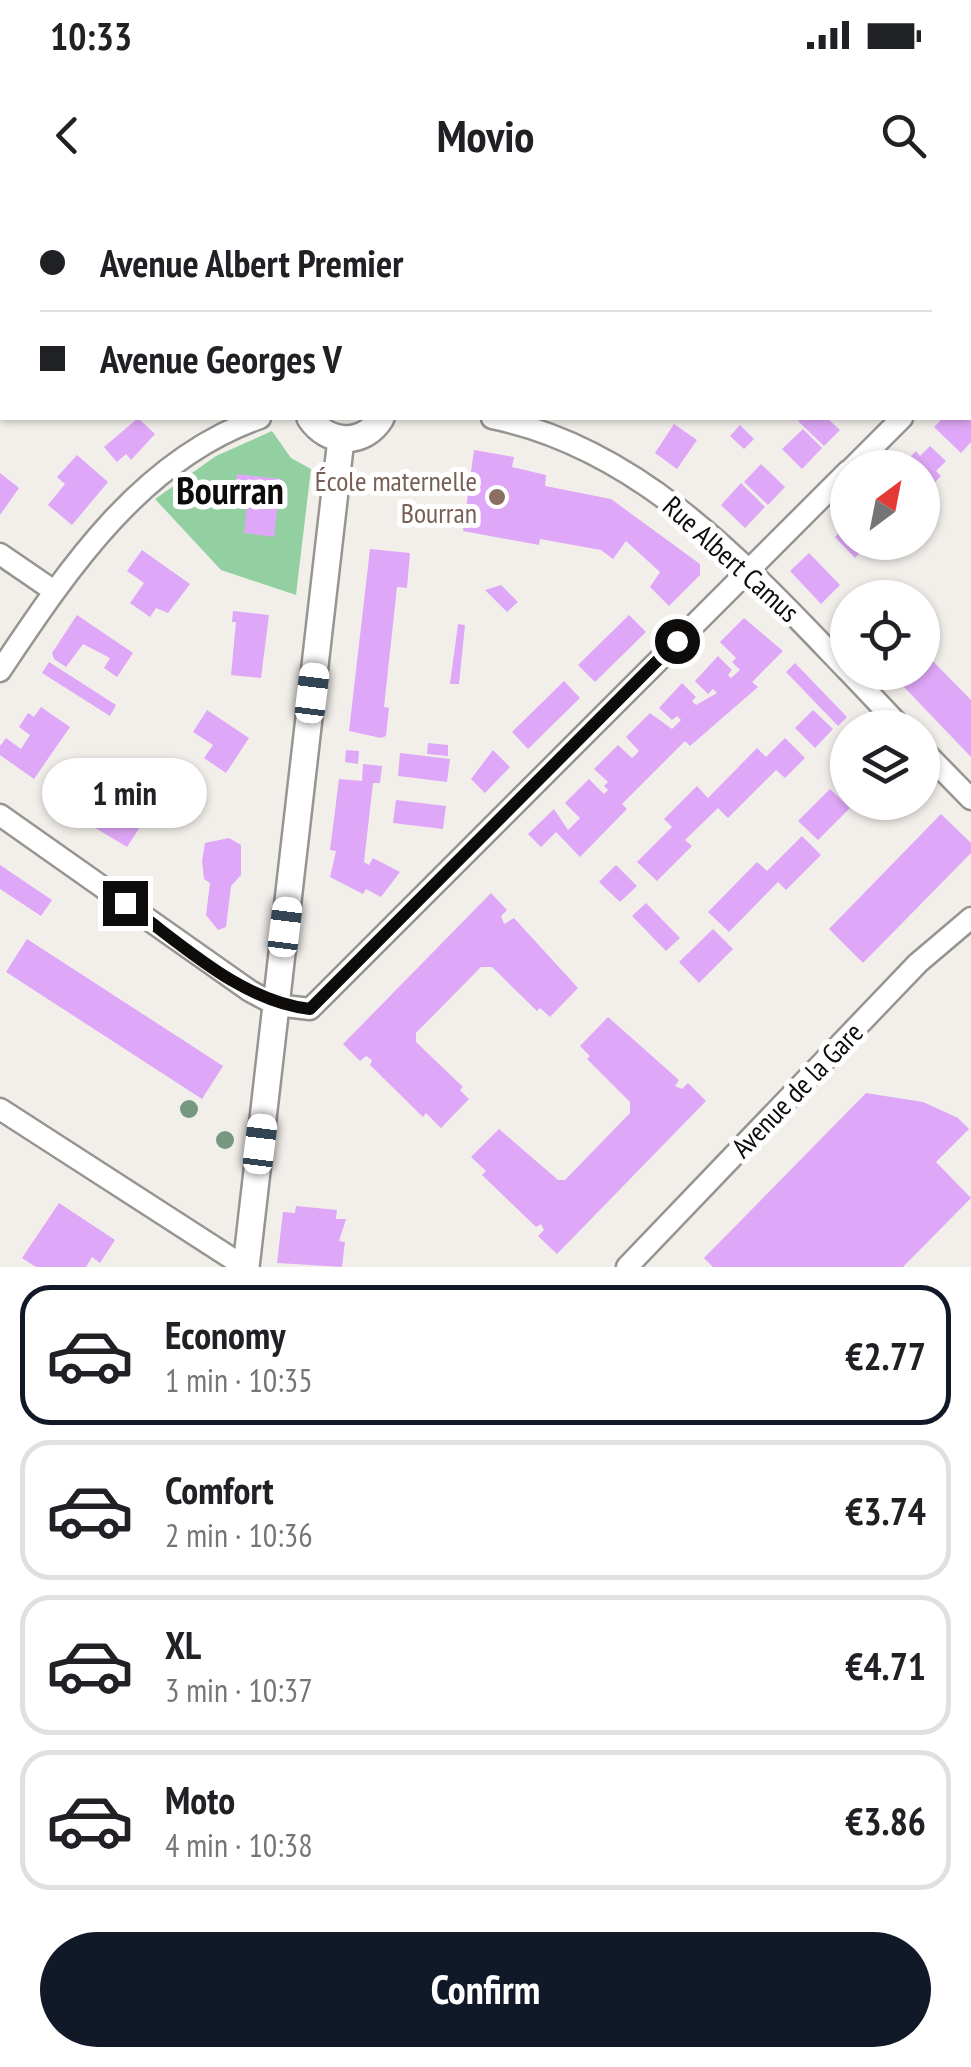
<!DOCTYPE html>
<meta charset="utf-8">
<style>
:root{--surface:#fff;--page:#f6f6f6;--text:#202124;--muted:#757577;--line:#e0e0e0;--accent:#111827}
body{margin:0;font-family:"PT Sans Narrow",sans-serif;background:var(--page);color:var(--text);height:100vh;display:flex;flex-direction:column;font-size:38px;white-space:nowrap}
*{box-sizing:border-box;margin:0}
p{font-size:32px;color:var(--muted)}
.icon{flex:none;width:55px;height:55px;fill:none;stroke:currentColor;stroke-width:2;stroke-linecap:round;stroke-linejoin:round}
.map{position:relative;height:1067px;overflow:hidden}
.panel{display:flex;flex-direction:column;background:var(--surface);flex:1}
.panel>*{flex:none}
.top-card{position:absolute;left:0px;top:0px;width:972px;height:220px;box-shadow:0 2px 8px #0004;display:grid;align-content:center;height:220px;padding:0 40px;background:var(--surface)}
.needle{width:65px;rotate:32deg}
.tools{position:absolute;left:830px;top:250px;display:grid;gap:20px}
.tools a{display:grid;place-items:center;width:110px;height:110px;border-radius:50%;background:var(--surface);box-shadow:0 2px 8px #0004;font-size:50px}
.end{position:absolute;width:45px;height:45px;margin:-22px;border:12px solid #0d0c0b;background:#fff;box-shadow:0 0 0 5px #fff}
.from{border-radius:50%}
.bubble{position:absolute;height:70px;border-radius:35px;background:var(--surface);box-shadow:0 2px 8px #0004;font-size:32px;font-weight:700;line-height:70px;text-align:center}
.car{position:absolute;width:30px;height:60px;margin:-30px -15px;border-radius:12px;box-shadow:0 0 8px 2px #0007;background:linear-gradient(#fff 24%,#345 0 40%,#fff 0 76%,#345 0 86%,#fff 0)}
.top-card b{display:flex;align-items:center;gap:35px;height:95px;font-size:38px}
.top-card b+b{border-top:2px solid var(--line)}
.top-card i{width:25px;height:25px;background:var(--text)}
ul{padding:18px 0 0;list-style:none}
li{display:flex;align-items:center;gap:30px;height:140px;margin:0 20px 15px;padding:0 20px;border:5px solid var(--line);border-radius:30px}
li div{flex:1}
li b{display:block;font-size:38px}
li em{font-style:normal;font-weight:700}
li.active{border-color:var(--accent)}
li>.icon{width:90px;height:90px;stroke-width:1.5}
.action{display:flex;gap:20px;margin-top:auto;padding:20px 40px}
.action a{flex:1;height:115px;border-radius:60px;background:var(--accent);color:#fff;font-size:40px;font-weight:700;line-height:115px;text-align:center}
.status{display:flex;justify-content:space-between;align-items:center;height:70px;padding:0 50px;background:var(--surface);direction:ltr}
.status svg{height:28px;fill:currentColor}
header{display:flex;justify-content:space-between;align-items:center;height:130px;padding:0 40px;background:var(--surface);font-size:45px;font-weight:700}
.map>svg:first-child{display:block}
.green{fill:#93d0a1}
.building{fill:#dfa7f7}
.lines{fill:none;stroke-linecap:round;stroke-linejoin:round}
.minor-casing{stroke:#979591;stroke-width:25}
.tertiary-casing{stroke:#979591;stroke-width:30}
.minor{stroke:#fff;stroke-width:20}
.tertiary{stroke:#fff;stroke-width:25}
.tree{fill:#769880}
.route{stroke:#0d0c0b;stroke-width:12}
.education-dot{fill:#8d6e63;stroke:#fff;stroke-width:4}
.labels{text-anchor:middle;stroke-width:10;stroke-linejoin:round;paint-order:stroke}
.education-label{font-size:28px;fill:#785e54;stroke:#fff;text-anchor:end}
.street-label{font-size:28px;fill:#0d0c0b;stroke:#fff}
.district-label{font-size:38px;font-weight:bold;fill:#0d0c0b;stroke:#fff}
</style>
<div class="status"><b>10:33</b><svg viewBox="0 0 49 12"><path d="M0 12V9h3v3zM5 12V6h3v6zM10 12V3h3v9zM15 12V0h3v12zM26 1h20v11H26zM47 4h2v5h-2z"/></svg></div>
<header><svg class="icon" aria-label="back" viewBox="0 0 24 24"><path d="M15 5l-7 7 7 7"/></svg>Movio<svg class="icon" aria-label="search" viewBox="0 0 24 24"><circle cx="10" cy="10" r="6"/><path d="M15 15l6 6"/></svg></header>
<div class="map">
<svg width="971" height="1067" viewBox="0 0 971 1067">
<rect width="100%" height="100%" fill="#f2efeb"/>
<!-- green -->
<path class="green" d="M272 231 291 258 311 269 296 395 221 370 155 299 216 256Z"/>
<!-- building -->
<path class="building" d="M138 218 155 234 131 260 126 254 117 262 104 247Z
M801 218H827L840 230 824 246 798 221Z
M943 218 971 220V242L961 253 934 227Z
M674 224 697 240 677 269 655 253Z
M740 225 754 239 744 249 730 236Z
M803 229 822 248 802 269 782 249Z
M930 246 946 261 936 271 941 276 922 295V268H900L916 251 920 256Z
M474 250 514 257 512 267 546 275 545 286 611 299 700 364V375L669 406 650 387 660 372 626 341 613 359 601 350 540 339 539 345 463 331Z
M77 255 108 282 72 325 48 305 65 284 57 277Z
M761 264 785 287 768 305 744 282Z
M0 273 19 288 0 315Z
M237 274 281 279 274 337 244 333 247 307 234 305Z
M741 283 765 307 745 328 721 305Z
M848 324V342H870L855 358 835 337Z
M370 349 410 353 407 388 397 387 384 507 389 508 386 536 381 538 349 531Z
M142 350 190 384 168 413 156 408 150 417 130 403 144 383 127 371Z
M809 353 840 385 821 404 790 371Z
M501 385 518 402 507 412 485 390Z
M233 411 269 415 261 478 231 475 236 422H232Z
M77 415 133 453 117 477 104 468 110 458 83 444 66 467 54 459 52 453Z
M629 415 646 432 595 482 578 465Z
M744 418 783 451 752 482 758 487 690 546 685 541 622 604 627 609 580 657 556 632 541 647 528 634 554 609 568 630 580 618 565 603 589 579 604 594 608 590 604 586 608 582 594 569 618 545 632 558 639 551 626 537 650 513 672 529 681 520 677 516 672 520 659 508 682 483 696 497 692 501 696 505 717 493 713 489 708 494 695 481 718 456 732 470 728 475 731 478 740 470 732 462 736 458 720 442Z
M458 424 465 425 459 484H450Z
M922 450 971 500V557L904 487 909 472H922Z
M49 462 116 505 110 516 42 473Z
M795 463 847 517 838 526 786 472Z
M564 481 580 498 528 549 512 532Z
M41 507 70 527 34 579 0 555V546L6 538 21 549 30 535 19 527 28 513 34 517Z
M207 510 249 538 226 573 204 558 213 545 193 532Z
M813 510 833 529 815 548 795 528Z
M785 538 805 558 785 578 776 570 728 618 718 608 685 640 692 646 657 681 637 662 672 627 664 619 697 586 708 598 757 548 766 557Z
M428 543 448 545V556L427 554Z
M346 550 359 551 358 564 345 562Z
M493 550 510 567 485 593 471 579Z
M400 553 450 559 447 582 398 576Z
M848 555V581L834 568Z
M363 564 382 566 380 583H373L364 662 369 665 373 658 400 672 381 697 366 689 363 694 330 677 336 651 330 650 339 579 362 581Z
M830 589 850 608 818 640 798 621Z
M93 595 140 627 127 647 77 617Z
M396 600 446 606 443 629 393 623Z
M941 614 971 643V653L863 763 829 729Z
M802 636 821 655 786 690 778 682 729 732 708 712 757 662 767 671Z
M229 638 241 645V675L231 686 226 727 218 730 206 715 210 683 204 679 202 661 205 643Z
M0 665 52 700 41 716 0 689Z
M616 665 637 686 620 702 599 682Z
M491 693 507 710 501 716 504 724 514 718 578 788 550 817 540 808 537 811 492 767H481L416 833V842L463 887 460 890 469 899 441 928 426 913 423 917 370 865 372 860 366 856 360 861 343 844Z
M646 703 680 738 666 751 632 716Z
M713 729 733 749 699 783 679 762Z
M27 739 223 866 202 899 6 772Z
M608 817 679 880 675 886 682 889 688 883 706 901 557 1054 538 1036 544 1030 541 1024 536 1027 482 975 486 971 471 957 499 929 558 980H565L630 913V902L587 859 590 856 580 846Z
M866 893 923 902 958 918 969 929 936 962 971 998 903 1067H713L704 1058Z
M59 1003 115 1040 100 1063 92 1057 86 1067H36L22 1058Z
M296 1006 337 1010 336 1019H346L339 1041 345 1042 342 1067 277 1063 283 1012 295 1013Z"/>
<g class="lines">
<!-- minor casing -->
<g class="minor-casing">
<path id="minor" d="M619 0 627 2
M957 0 959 2
M0 16 2 17
M970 17 971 18
M970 149 971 148
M492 218C641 248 747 366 848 471
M852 268 902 218
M0 354 54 391
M0 471C67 371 140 260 260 218
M849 472 902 528
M922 549 971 599
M0 615 250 791 276 805 310 809 848 271
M0 909 245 1067
M627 1067 918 763 971 718"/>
</g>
<!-- tertiary casing -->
<g class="tertiary-casing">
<path id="tertiary" d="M371 2 372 0
M310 218C328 245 364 246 381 218
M246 1067 341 239"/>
</g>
<!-- minor -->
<use href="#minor" class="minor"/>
<!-- tertiary -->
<use href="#tertiary" class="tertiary"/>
</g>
<!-- trees -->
<g class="tree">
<circle cx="189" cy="909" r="9"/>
<circle cx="225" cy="940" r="9"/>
</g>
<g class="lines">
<!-- route -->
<path class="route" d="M125 703C181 743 240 801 310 809L677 441"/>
</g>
<!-- markers -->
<circle class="education-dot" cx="497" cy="297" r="10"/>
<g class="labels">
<!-- education labels -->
<g class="education-label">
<text x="477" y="291">École maternelle<tspan x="477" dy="32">Bourran</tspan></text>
</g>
<!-- street labels -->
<g class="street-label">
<text transform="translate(731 359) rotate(42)" y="10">Rue Albert Camus</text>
<text transform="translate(797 890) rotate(-46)" y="10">Avenue de la Gare</text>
</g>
<!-- district labels -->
<g class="district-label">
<text x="230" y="304">Bourran</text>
</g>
</g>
</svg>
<div class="tools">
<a><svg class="needle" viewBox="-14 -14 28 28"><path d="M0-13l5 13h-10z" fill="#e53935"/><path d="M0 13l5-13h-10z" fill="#757577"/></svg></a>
<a><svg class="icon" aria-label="locate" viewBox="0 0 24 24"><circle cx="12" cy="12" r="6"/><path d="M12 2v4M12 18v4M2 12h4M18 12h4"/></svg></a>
<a><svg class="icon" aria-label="layers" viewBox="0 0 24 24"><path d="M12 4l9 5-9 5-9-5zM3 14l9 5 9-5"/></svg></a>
</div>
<i class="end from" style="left:677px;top:441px"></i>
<i class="end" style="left:125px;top:703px"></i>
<div class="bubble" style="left:42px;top:558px;width:165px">1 min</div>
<i class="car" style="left:312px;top:493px;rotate:7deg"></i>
<i class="car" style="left:285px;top:727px;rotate:7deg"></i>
<i class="car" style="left:260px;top:944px;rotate:7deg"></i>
<div class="top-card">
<b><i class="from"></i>Avenue Albert Premier</b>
<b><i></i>Avenue Georges V</b>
</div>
</div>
<section class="panel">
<ul>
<li class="active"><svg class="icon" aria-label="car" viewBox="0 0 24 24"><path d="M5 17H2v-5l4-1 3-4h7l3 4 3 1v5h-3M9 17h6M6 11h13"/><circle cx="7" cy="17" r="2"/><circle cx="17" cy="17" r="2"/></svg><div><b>Economy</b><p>1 min · 10:35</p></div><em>€2.77</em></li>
<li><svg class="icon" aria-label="car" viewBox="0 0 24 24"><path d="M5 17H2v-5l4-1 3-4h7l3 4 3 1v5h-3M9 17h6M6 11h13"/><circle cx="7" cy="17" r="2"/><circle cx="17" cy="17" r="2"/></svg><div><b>Comfort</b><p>2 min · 10:36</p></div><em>€3.74</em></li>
<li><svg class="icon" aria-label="car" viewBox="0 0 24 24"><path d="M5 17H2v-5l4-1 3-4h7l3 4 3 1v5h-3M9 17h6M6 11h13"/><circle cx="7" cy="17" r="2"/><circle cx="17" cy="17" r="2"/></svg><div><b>XL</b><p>3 min · 10:37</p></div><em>€4.71</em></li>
<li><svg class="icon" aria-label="car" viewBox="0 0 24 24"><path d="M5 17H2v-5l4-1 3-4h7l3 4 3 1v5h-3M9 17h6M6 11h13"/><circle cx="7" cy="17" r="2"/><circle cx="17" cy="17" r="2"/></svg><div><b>Moto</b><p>4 min · 10:38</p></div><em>€3.86</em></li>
</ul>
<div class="action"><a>Confirm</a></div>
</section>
